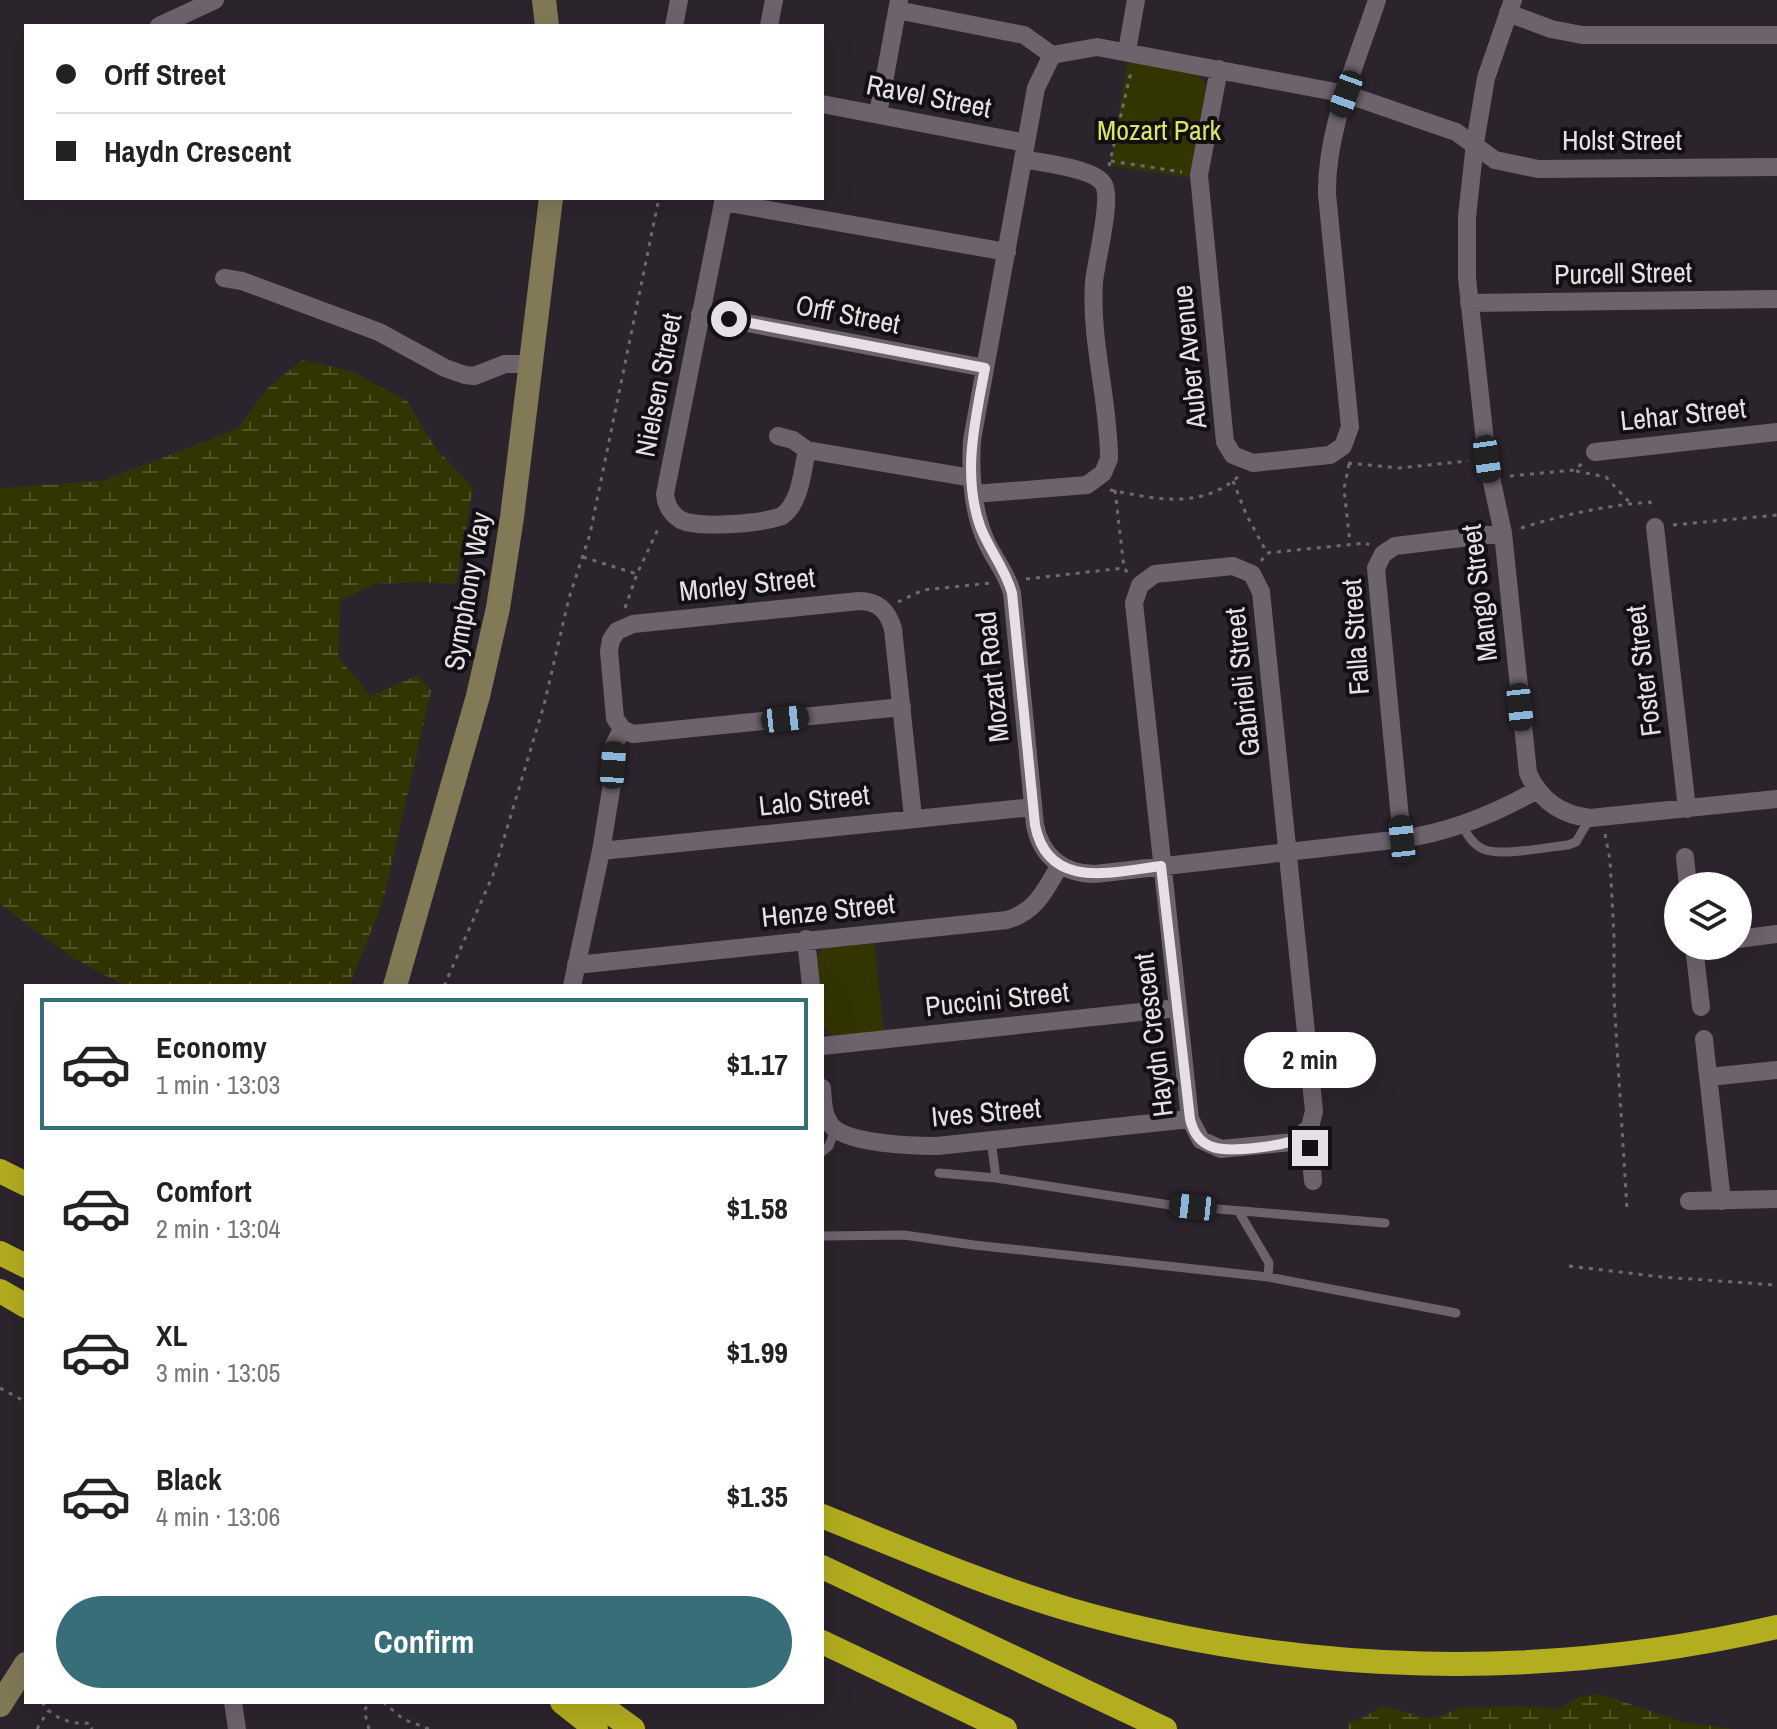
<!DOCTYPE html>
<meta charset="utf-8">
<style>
:root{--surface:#fff;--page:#f2f2f2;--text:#222;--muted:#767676;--line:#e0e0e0;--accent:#386e77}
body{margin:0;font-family:"Archivo Narrow",sans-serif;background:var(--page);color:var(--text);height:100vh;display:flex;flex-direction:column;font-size:30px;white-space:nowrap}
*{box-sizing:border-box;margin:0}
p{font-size:26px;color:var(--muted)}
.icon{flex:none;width:44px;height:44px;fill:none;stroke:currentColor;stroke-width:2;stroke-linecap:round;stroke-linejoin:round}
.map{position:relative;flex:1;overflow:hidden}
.side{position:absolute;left:24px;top:984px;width:800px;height:720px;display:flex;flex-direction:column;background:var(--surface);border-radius:0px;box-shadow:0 8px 32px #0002}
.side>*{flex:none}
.guide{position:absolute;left:24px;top:24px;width:800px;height:176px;border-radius:0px;box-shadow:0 8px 32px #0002;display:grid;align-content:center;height:176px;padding:0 32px;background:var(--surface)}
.tools{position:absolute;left:1664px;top:872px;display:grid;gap:16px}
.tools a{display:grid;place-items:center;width:88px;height:88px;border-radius:50%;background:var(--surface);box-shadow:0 8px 32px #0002;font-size:40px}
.end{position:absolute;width:36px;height:36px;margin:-18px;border:10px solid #e6e0e6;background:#111;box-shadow:0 0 0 4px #111}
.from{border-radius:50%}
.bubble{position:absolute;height:56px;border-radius:28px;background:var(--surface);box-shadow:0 8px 32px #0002;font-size:26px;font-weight:800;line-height:56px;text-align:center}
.car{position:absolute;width:24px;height:48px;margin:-24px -12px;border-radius:10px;box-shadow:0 0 6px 2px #0007;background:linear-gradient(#222 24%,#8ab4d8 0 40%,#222 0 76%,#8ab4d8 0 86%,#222 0)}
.guide b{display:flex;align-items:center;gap:28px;height:76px;font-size:30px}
.guide b+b{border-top:2px solid var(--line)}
.guide i{width:20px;height:20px;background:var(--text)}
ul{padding:14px 0 0;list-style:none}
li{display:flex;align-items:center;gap:24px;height:132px;margin:0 16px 12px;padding:0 16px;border:4px solid transparent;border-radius:0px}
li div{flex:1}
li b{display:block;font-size:30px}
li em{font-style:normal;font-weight:800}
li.active{border-color:var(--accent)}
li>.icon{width:72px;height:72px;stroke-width:1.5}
.primary-button{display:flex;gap:16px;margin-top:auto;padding:16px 32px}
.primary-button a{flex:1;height:92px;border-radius:48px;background:var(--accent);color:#fff;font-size:32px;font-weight:800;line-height:92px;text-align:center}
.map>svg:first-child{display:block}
.wetland{fill:url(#wetland-marsh)}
.park{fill:#323500}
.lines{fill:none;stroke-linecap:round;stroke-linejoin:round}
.path{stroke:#706970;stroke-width:3;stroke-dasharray:4 6;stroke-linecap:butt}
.lane{stroke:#6d636d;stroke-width:9}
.street{stroke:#6d636d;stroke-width:18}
.secondary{stroke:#827a56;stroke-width:24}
.highway{stroke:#b3ae1f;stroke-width:24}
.route{stroke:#e6e0e6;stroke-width:10}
.labels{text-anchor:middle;stroke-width:8;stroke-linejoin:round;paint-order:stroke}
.street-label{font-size:28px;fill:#e6e0e6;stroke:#120f12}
.park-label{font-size:28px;fill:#d9e569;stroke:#120f12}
</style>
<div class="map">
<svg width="1777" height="1729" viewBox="0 0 1777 1729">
<defs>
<pattern id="wetland-marsh" width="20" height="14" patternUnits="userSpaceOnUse" patternTransform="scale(2)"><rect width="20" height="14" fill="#323500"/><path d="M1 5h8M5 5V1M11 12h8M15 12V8" fill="none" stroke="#505225"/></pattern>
</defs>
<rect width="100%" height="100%" fill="#2c242c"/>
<!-- wetland -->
<path class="wetland" d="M302 360 351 371 407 401 434 446 473 489 456 584 420 582 374 584 340 601 338 657 371 696 418 675 431 691 383 901 349 986H125L74 959 0 904V488L102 481 237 429 267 389Z
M1600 1694 1683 1722 1733 1729H1347L1349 1722 1364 1717 1382 1706 1432 1719 1460 1708 1519 1706 1558 1709 1579 1697Z"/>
<!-- park -->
<path class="park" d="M1128 59 1198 74 1208 88 1193 178 1110 166Z
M874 939 884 1034 832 1036 822 1025V986H817L816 957 827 945Z"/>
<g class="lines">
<!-- path -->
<path class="path" d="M1111 161 1182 172
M1109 166 1131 72
M1348 463 1399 468 1468 461
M1349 464 1344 489 1350 543
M1576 471 1606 477 1631 504
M1510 476 1574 470 1583 463
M1233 481 1246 514 1267 553
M1110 490C1156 499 1201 510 1239 476
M1115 490 1124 568
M1673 525 1777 515
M1521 528C1566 514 1604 506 1650 502L1652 510
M583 557 637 574
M1261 561 1267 553 1366 543 1369 545
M1026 579 1124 568 1128 573
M898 602 923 590 991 583
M625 608 637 574 659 527
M1605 834 1610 860 1614 937V999L1627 1209
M444 986 493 875 544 705 569 598 590 534 659 198
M1569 1266 1662 1277 1777 1285
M0 1388 26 1402
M42 1702C51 1718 72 1725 90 1723L92 1729
M270 1702H274
M383 1702 403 1719 429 1729
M37 1729 48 1711
M369 1729 364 1710 372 1702"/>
<!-- lane -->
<path class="lane" d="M1462 825C1467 834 1472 844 1483 849 1501 857 1546 847 1568 845L1576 842 1590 818
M991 1140 996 1178
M822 1152 829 1146 835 1130
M939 1173 996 1178 1170 1205 1385 1223
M1239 1212 1269 1263 1268 1277
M822 1236 904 1235 974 1245 1268 1277 1456 1313"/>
<!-- street -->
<path class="street" d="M1513 0 1486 78 1475 143 1467 217V278L1487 459 1503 533 1528 773C1540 800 1561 815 1590 818L1777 799
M897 10 1024 35 1052 55
M1508 13 1551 29 1582 35H1777
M159 26 215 0
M674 26 679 0
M769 26 774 0
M1127 51 1136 0
M1052 55 1036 88 972 440C970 474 972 510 986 541 994 559 1007 573 1012 593L1035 825C1041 856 1063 874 1095 874L1402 839C1451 832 1495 814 1537 790
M1052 55 1097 47 1346 94 1456 132 1495 160 1538 169 1777 167
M1219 69 1199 175 1225 442 1233 455 1253 463 1330 455 1343 446 1350 427 1327 194C1326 128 1357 62 1377 0
M822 104 1026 143
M878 114 899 0
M724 198 665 494C666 506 671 514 681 520 700 529 763 523 782 516 801 502 802 472 807 450L972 478
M723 202 1007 252
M224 278 242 281 379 332 445 368 465 375 474 376 505 364H532
M1469 303 1777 299
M700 314 985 368
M778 436 793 440 807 450
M1595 452 1777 432
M974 494 1087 485 1103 473 1109 459C1109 400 1090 341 1094 282 1096 261 1112 201 1104 185 1096 168 1041 163 1023 159
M1655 527 1687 809
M1233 566 1252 574 1261 592 1314 1111 1310 1127 1293 1142 1221 1149 1201 1140 1190 1119 1134 603 1140 585 1155 574Z
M902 707 633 734 622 729 615 718 609 651 611 640 617 631 633 624 859 601C878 601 888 611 893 629L913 817
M1402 839 1376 568 1383 554 1395 546 1503 533
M601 851 612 784 614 745 622 729
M1685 857 1688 886
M806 939 811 986
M1738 939 1777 934
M1694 946 1701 1007
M576 965 1007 920C1037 911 1045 890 1060 865
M572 986 601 851 1033 807
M1704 1039 1722 1201
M822 1046 1178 1008
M1709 1077 1777 1070
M822 1088C823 1101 823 1115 831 1125 845 1144 914 1146 937 1146L1190 1119
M1300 1138 1310 1148 1313 1181
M1689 1201 1777 1199
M233 1702 237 1729"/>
<!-- secondary -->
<path class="secondary" d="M544 0 547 26
M395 986 478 696 498 608 512 517 551 198
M0 1705 26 1664"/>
<!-- highway -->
<path class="highway" d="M0 1171 26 1184
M0 1253 26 1266
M0 1291 26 1306
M822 1516C904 1549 986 1585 1071 1610 1301 1676 1544 1681 1777 1627
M822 1567 1165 1729
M822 1642 1005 1729
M562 1702 596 1729
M596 1702 633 1729"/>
</g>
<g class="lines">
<!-- route -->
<path class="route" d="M729 319 985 368C975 421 962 474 980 526 989 550 1005 568 1012 593L1035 825C1048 891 1112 872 1161 866L1190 1119C1193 1132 1200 1143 1213 1147 1229 1153 1285 1146 1300 1138L1310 1148"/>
</g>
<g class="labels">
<!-- street labels -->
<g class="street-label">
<text transform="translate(929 96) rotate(11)" y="10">Ravel Street</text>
<text x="1622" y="150">Holst Street</text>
<text transform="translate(1623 273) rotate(-1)" y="10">Purcell Street</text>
<text transform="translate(848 314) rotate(11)" y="10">Orff Street</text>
<text transform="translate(1189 357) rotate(-96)" y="10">Auber Avenue</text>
<text transform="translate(658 385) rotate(-79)" y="10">Nielsen Street</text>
<text transform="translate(1683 414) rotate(-6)" y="10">Lehar Street</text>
<text transform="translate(747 584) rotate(-6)" y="10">Morley Street</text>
<text transform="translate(467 591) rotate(-80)" y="10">Symphony Way</text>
<text transform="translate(1479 593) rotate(-97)" y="10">Mango Street</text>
<text transform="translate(1355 637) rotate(-94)" y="10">Falla Street</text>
<text transform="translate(1643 671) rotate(-97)" y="10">Foster Street</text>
<text transform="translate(992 677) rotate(-96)" y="10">Mozart Road</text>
<text transform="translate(1242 682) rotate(-96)" y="10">Gabrieli Street</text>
<text transform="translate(814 800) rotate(-6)" y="10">Lalo Street</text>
<text transform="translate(828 910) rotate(-6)" y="10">Henze Street</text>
<text transform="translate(997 999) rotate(-6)" y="10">Puccini Street</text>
<text transform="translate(1153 1035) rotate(-97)" y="10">Haydn Crescent</text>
<text transform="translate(986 1112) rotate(-5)" y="10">Ives Street</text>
</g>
<!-- park labels -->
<g class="park-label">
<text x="1159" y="140">Mozart Park</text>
</g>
</g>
</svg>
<div class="tools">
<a><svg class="icon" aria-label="layers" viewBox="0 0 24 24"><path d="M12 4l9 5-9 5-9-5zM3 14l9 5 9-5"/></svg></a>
</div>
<i class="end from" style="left:729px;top:319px"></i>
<i class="end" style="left:1310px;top:1148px"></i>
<div class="bubble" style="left:1244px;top:1032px;width:132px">2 min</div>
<i class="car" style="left:1346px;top:94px;rotate:200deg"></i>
<i class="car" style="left:1487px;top:459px;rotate:172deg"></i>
<i class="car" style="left:1520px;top:707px;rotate:174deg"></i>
<i class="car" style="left:785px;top:719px;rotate:84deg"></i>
<i class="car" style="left:613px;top:765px;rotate:4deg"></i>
<i class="car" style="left:1402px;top:839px;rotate:354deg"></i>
<i class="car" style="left:1193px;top:1207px;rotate:276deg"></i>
<div class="guide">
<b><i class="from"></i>Orff Street</b>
<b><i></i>Haydn Crescent</b>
</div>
<section class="side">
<ul>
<li class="active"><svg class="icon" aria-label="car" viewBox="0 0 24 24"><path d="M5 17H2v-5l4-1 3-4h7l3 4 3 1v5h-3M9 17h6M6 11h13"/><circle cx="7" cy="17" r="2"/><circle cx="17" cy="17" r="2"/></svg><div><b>Economy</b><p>1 min · 13:03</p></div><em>$1.17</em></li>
<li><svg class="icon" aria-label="car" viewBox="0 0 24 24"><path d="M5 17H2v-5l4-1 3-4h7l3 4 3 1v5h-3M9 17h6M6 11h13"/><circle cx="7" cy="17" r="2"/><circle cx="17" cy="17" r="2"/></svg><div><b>Comfort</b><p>2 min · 13:04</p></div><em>$1.58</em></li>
<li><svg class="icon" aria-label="car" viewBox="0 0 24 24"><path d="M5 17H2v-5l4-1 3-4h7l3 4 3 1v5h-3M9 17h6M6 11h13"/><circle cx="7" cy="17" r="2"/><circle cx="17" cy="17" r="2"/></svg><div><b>XL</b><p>3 min · 13:05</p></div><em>$1.99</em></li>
<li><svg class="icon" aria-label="car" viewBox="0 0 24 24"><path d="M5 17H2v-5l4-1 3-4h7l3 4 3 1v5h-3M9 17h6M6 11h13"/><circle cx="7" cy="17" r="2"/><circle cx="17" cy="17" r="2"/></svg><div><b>Black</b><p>4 min · 13:06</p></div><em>$1.35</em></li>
</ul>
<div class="primary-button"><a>Confirm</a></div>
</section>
</div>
